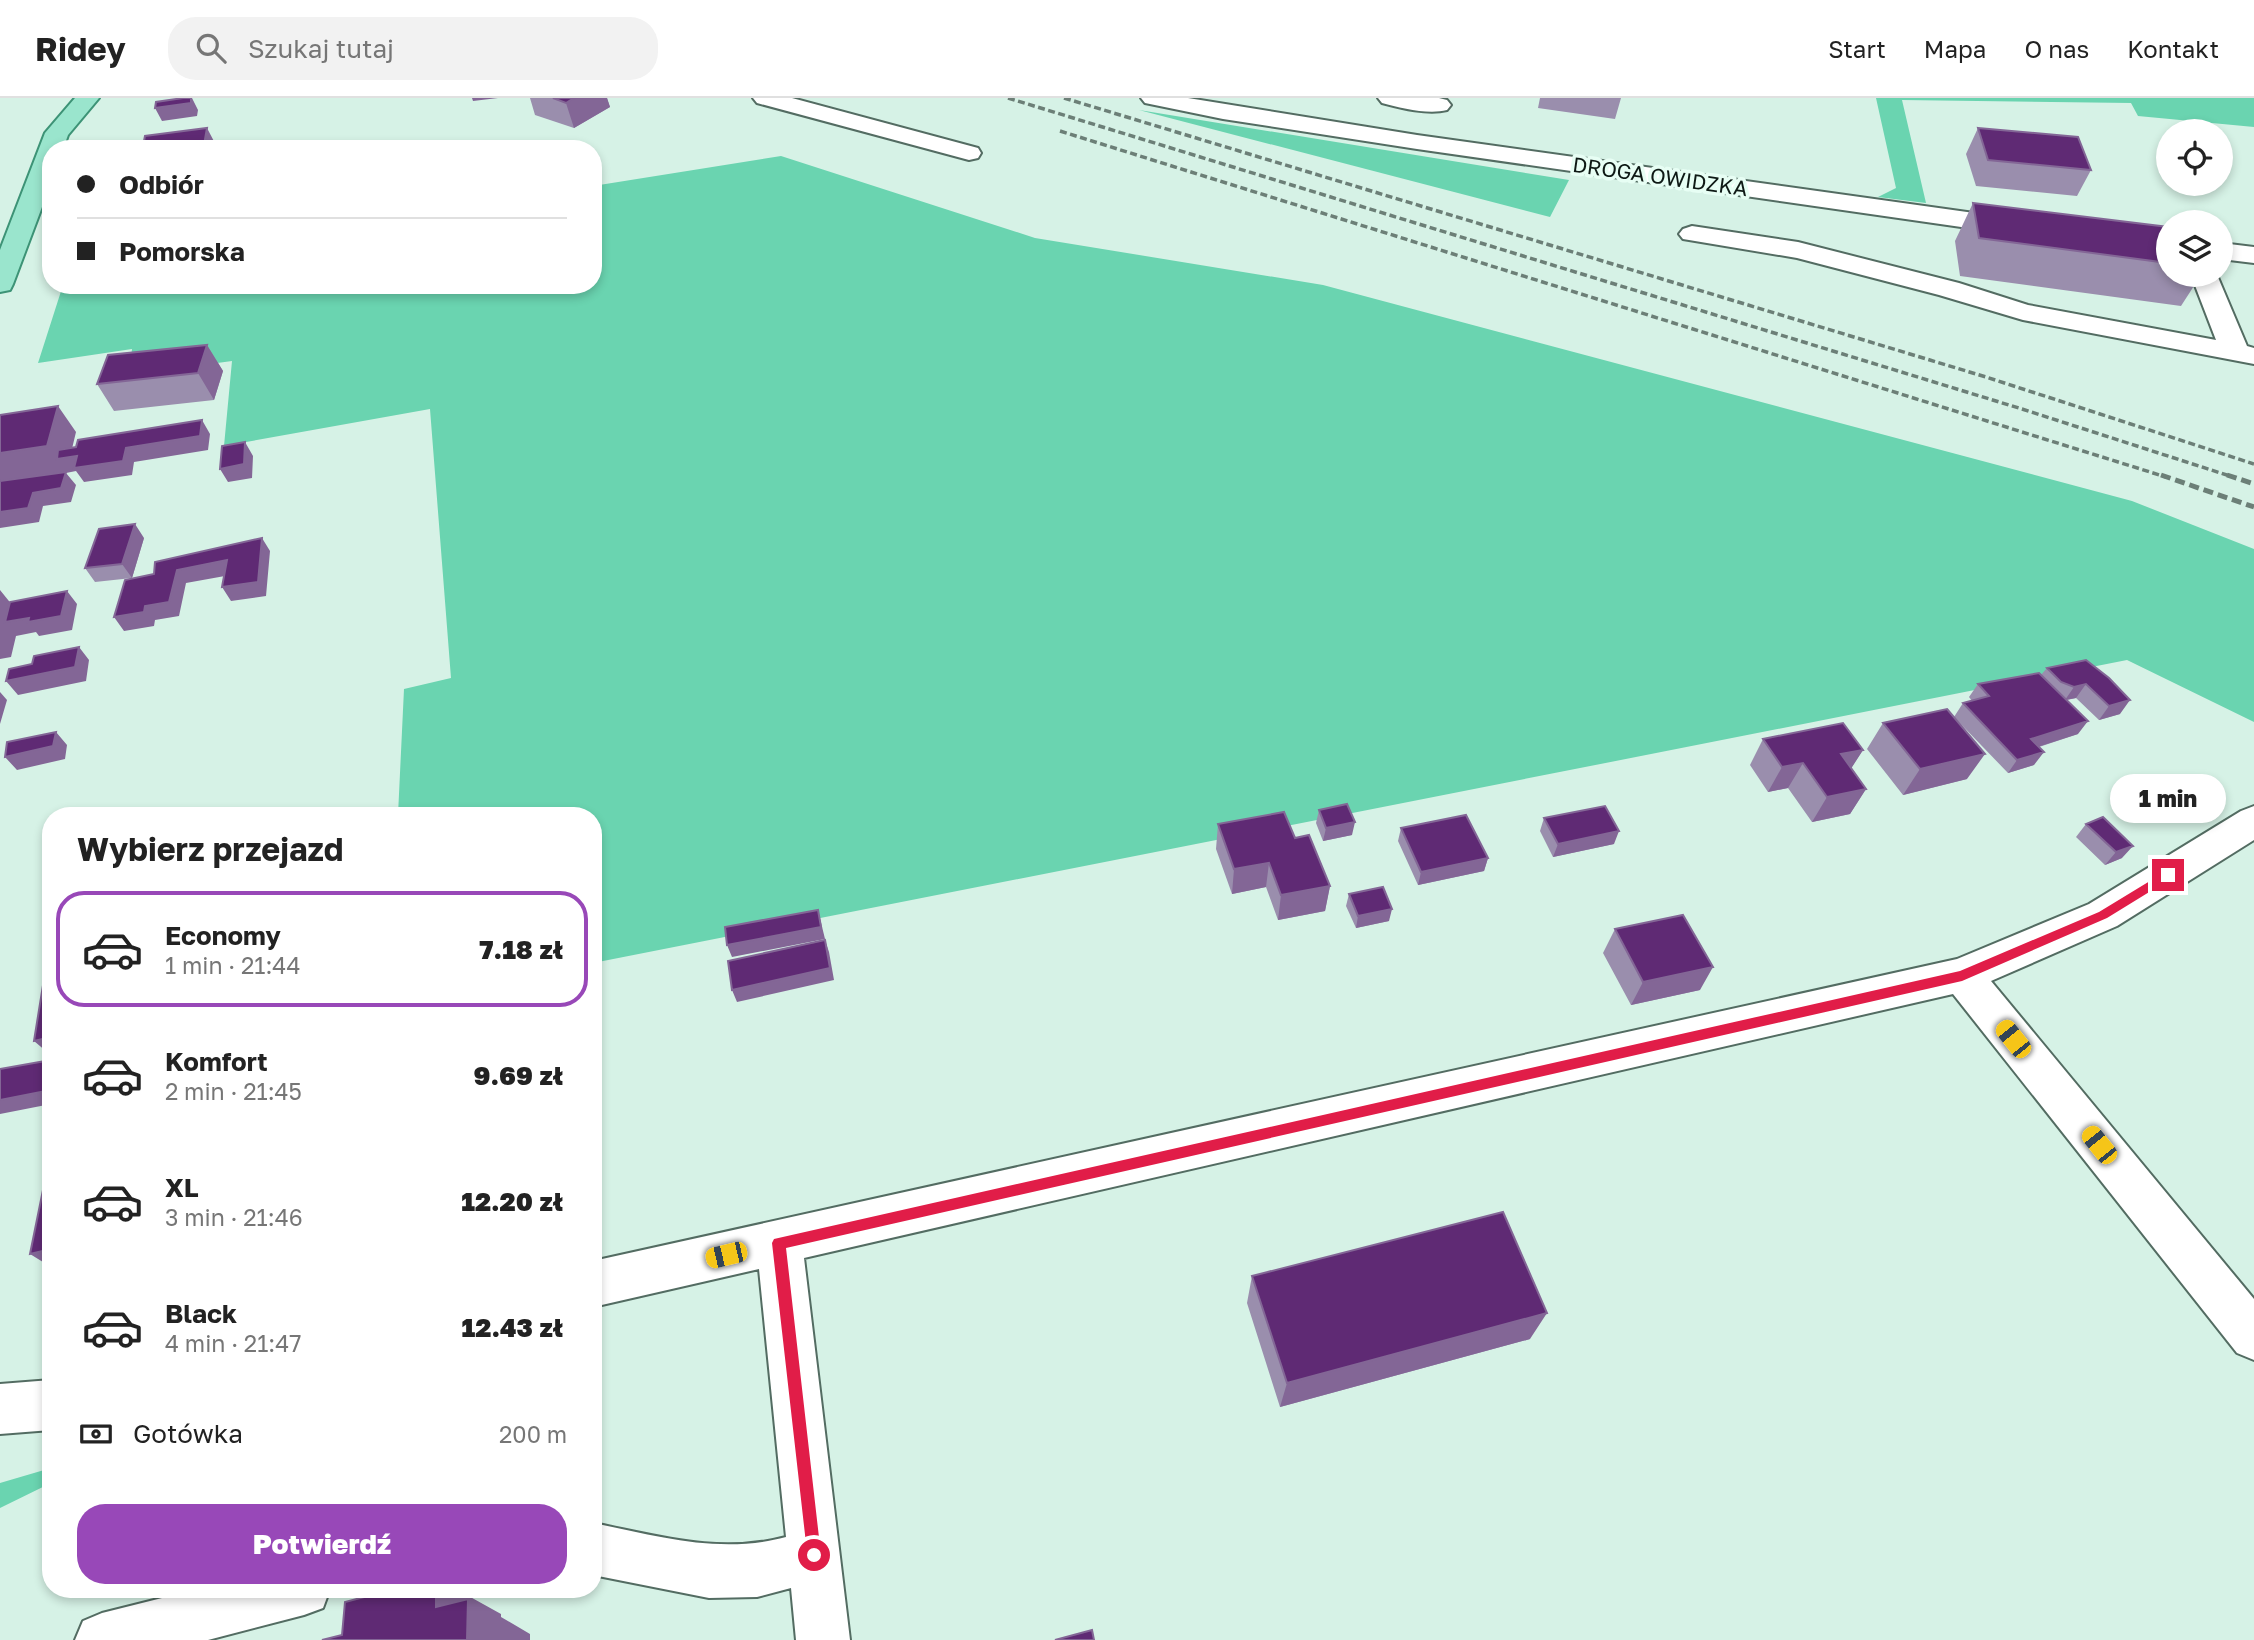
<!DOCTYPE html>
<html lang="pl">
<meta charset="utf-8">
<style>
:root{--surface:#fff;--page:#f2f2f2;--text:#222;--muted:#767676;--line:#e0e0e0;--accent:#9848b8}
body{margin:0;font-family:"Golos Text",sans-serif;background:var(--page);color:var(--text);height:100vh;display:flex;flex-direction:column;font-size:26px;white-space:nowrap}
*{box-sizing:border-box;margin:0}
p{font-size:23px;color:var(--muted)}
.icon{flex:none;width:38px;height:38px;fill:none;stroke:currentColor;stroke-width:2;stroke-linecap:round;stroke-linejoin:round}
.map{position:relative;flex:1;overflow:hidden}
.drawer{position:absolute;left:42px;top:709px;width:560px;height:791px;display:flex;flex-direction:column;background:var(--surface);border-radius:28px;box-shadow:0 4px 10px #0003}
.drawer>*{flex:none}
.banner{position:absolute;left:42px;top:42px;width:560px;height:154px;border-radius:28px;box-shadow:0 4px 10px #0003;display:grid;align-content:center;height:154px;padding:0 35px;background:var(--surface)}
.buttons{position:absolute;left:2156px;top:21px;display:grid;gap:14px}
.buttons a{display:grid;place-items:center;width:77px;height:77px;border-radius:50%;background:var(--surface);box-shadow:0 4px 10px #0003;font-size:35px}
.end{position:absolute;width:32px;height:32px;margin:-16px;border:9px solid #e11d48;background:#fff;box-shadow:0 0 0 4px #fff}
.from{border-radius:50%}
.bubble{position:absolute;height:49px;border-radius:24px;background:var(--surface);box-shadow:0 4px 10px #0003;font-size:23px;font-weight:800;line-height:49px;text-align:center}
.car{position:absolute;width:21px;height:42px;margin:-21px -10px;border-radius:9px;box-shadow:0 0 5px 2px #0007;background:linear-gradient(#f5c518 24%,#345 0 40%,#f5c518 0 76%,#345 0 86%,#f5c518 0)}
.banner b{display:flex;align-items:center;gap:24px;height:66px;font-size:26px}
.banner b+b{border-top:2px solid var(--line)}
.banner i{width:18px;height:18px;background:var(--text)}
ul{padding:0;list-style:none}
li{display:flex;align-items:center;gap:21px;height:116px;margin:0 14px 10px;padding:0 21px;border:4px solid transparent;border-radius:28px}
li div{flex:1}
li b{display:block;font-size:26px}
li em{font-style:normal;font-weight:800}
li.on{border-color:var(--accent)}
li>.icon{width:63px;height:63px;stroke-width:1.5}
h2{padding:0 35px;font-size:32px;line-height:84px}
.pay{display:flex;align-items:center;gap:18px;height:77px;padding:0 35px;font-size:26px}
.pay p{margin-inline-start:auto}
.primary-button{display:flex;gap:14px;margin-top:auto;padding:14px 35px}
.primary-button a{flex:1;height:80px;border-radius:28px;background:var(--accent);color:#fff;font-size:28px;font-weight:800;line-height:80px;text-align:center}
header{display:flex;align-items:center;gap:42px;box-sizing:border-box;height:98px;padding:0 35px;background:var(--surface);border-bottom:2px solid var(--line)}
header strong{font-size:33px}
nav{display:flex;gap:38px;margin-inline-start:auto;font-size:24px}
.search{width:490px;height:63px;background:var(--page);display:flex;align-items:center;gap:18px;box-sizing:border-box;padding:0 24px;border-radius:28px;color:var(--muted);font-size:26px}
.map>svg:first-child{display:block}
.green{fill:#6ad4b0}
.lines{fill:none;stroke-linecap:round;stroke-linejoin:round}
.minor-casing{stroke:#536c62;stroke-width:4}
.major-casing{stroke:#3d9376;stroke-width:4}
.minor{fill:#fff;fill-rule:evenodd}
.major{fill:#9ae5cd;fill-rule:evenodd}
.rail-far1{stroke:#6c7f77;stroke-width:3.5;stroke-dasharray:7 3.5;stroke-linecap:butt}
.rail{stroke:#6c7f77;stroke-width:5;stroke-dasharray:10 5;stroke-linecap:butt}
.wall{fill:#9a8ead}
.shaded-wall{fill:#836696}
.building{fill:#5f2a74;stroke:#836696;stroke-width:2}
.route{fill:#e11d48}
.labels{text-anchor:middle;stroke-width:7;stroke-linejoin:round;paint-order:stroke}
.far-street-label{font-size:21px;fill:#0e1915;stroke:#e7fef4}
</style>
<header>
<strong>Ridey</strong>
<div class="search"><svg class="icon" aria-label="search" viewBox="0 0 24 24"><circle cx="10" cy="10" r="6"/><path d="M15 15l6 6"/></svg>Szukaj tutaj</div>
<nav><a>Start</a><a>Mapa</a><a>O nas</a><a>Kontakt</a></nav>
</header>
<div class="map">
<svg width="2254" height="1542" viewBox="0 0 2254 1542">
<rect width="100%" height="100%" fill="#d6f2e6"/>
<!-- green -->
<path class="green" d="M1876 0H2254V29L2138 18 2131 5 1902 2 1926 105 1878 99 1896 90Z
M1139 12 1569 82 1550 119Z
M781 58 1035 140 1323 187 2132 403 2254 451V624L2127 562 593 865V718L398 717 404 591 451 580 430 311 224 348 232 263 129 277 132 251 38 265 63 187H593V88Z
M51 1370V1385L0 1410V1385Z"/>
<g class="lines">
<!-- minor casing -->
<g class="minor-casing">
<path id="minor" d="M753 0H792L978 50 981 55 978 60 969 62 757 5Z
M1141 0H1188L1417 37 2017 121 2026 124 2030 129 2026 134 2017 137 1417 51 1223 21 1145 5Z
M1378 0H1439L1447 2 1451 7 1447 12C1428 17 1401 10 1382 5Z
M1692 128 1798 144 1959 185 2028 207 2216 242 2191 177H2217L2247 248 2254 250V266L2023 222 1939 197 1797 160 1683 141 1679 136 1683 131Z
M2221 145 2254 149V165L2221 161Z
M2254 708V742L2117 828 1991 883 2254 1201V1262L2237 1255 1953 896 804 1160 850 1542H796L791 1490 757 1499 709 1500 593 1477V1425C659 1438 719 1457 786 1439L759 1171 593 1209V1163L1957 861 2089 806 2241 713Z
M51 1282V1332L0 1336V1286Z
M198 1491H330L323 1510 304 1517 208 1542H75L83 1523 102 1515Z"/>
</g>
<!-- major casing -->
<g class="major-casing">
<path id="major" d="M75 0H99L68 37 63 51H51V85L13 186 10 192 0 194V152L45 35Z"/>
</g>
<!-- minor -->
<use href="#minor" class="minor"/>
<!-- major -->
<use href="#major" class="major"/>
<!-- rail-far1 -->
<path class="rail-far1" d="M1008 0 2022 311 2233 379
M1064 0 1986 279 2254 366
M1060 33 2166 379"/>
<!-- rail -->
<path class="rail" d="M2161 377 2254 409
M2227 377 2254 386"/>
</g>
<!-- wall -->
<path class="wall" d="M530 0H607L610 9 574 30 535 17Z
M1540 0H1621L1615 21 1538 10Z
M1978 30 2091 72 2077 98 1976 88 1966 56Z
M1973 105 2168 129V177H2201L2181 208 1960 178 1955 143Z
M207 247 223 273 214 302 114 313 97 286Z
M144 440 132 480 95 484 85 470Z
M2086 562 2120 616 2099 622 2076 600 2067 602 2078 636 2039 649 2034 667 2008 675 1954 619 1963 605 1972 603 1969 599 1978 586 2041 577 2047 570Z
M1883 625 1967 681 1903 697 1867 651Z
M1763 641 1863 652 1851 670 1866 691 1850 716 1812 724 1788 690 1768 694 1750 667Z
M1319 712 1352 737 1323 743 1316 725Z
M1544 720 1614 746 1553 759 1540 733Z
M1218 726 1295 740 1330 788 1325 813 1278 822 1266 789 1232 796 1216 751Z
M2086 726 2122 760 2105 767 2076 739Z
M1401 730 1488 760 1484 773 1418 787 1398 743Z
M1349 796 1389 823 1356 830 1346 808Z
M1615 831 1700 892 1631 907 1603 855Z
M1252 1178 1530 1241 1280 1309 1247 1205Z"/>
<!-- shaded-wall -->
<path class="shaded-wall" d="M192 0 198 12 197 18 162 23 155 10Z
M472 0H498L473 3Z
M574 0H607L610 9 574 30 566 5Z
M207 30 218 51H186V49Z
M207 247 223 273 214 302 198 275Z
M58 308 76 334 70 359 126 350 202 322 210 336 208 352 134 364 132 377 84 384 76 373 66 375 76 387 71 404 43 408 39 424 0 430V414L33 395 0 383V355Z
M245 344 253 358 252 380 228 384 220 371Z
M135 426 144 440 132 480 122 466Z
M262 440 270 453 266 498 231 503 222 489Z
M227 462 236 476 186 485 179 518 155 522 154 528 124 533 114 519 145 508 177 472Z
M0 492 21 518 67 493 77 506 72 532 39 538 36 534 16 538 11 559 0 561Z
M79 549 89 562 86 583 18 597 6 583Z
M2086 586 2076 600 2065 602 2074 589Z
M0 594 7 602 0 626Z
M2130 602 2120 616 2099 622 2109 608Z
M2088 623 2078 636 2022 654 2031 641Z
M56 634 67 647 65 661 17 672 5 659Z
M1863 652 1847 677 1841 656Z
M2044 654 2034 667 2008 675 2017 662Z
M1985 656 1967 681 1903 697 1920 671Z
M1803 665 1788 690 1768 694 1782 669Z
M1866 691 1850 716 1812 724 1827 699Z
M1355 724 1352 737 1323 743 1326 730Z
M1619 733 1614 746 1553 759 1558 746Z
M2133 748 2122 760 2105 767 2116 754Z
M1488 760 1484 773 1418 787 1421 774Z
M1269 765 1266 789 1232 796 1234 771Z
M1330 788 1325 813 1278 822 1281 797Z
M1392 811 1389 823 1356 830 1358 818Z
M818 812 825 841 732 859 727 847Z
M825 842 829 854 834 882 737 904 732 892Z
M1713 869 1700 892 1631 907 1643 884Z
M51 939V954H47L34 943Z
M51 992V1006L0 1016V1002Z
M51 1151V1169L30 1156Z
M1547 1215 1530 1241 1280 1309 1287 1285Z
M436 1491H456L501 1516V1519L530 1536V1542H467L436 1509Z"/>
<!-- building -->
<path class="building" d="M183 0H191V5L155 10 156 4Z
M553 0H574L566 5Z
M207 30 204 47 186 49V51H137L143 48 145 38Z
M1978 30 2078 39 2091 72 1988 62Z
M1973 105 2168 129V165L1979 140Z
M207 247 198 275 97 286 108 257Z
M58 308 47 348 0 355V317Z
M202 322 200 338 126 350 123 363 74 370 77 358 57 361 58 352 76 349 78 342Z
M245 344 244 366 220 371 222 348Z
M66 374 61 390 33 395 28 410 0 414V383Z
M135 426 122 466 85 470 99 431Z
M262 440 258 484 222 489 227 462 177 472 169 504 145 508 144 514 114 519 125 482 154 476 155 464Z
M67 493 61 518 28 524 29 520 5 524 10 504Z
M79 549 75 569 6 583 9 571 32 566 34 558Z
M2086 562 2109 580 2130 602 2109 608 2086 586 2074 589 2061 584 2047 570Z
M2039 575 2088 623 2031 641 2044 654 2017 662 1963 605 1989 598 1978 586Z
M1947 611 1985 656 1920 671 1883 625Z
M1843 625 1863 652 1841 656 1866 691 1827 699 1803 665 1782 669 1763 641Z
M56 634 53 648 5 659 7 644Z
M1347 706 1355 724 1326 730 1319 712Z
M1605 708 1619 733 1558 746 1544 720Z
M1284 714 1295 740 1309 737 1330 788 1281 797 1269 765 1234 771 1218 726Z
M1466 717 1488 760 1421 774 1401 730Z
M2103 719 2133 748 2116 754 2086 726Z
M1383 789 1392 811 1358 818 1349 796Z
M818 812 821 829 727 847 725 829Z
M1683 817 1713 869 1643 884 1615 831Z
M825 842 830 870 732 892 728 863Z
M51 879V939L34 943 44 881Z
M51 962V992L0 1002V971Z
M51 1081V1151L30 1156 45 1082Z
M1503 1114 1547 1215 1287 1285 1252 1178Z
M395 1491H436V1509L468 1501 467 1542H322L342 1537 345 1504Z
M1092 1532 1094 1542H1055Z"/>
<!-- route -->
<path class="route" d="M2168 772 2173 777 2172 780 2107 820 1962 883 786 1150 821 1457 819 1463 814 1465 808 1463 772 1145 774 1141 1960 873 2099 814Z"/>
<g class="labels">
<!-- far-street labels -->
<g class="far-street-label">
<text transform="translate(1660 79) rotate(8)" y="7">DROGA OWIDZKA</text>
</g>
</g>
</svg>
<div class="buttons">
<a><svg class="icon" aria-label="locate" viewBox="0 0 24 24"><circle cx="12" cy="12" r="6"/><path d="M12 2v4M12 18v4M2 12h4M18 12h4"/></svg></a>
<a><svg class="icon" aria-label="layers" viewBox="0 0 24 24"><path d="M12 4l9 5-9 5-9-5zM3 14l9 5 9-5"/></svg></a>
</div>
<i class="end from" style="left:814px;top:1457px"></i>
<i class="end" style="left:2168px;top:777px"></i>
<div class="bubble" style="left:2110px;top:676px;width:116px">1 min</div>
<i class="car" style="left:2013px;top:941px;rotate:321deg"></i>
<i class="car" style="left:2099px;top:1047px;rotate:321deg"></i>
<i class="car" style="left:726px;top:1157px;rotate:257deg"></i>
<div class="banner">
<b><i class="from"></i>Odbiór</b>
<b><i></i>Pomorska</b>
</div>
<section class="drawer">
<h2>Wybierz przejazd</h2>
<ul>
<li class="on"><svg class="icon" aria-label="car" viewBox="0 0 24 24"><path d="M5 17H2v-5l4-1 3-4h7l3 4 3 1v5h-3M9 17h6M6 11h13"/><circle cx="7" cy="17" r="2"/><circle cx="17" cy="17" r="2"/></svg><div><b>Economy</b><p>1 min · 21:44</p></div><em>7.18 zł</em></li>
<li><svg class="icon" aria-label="car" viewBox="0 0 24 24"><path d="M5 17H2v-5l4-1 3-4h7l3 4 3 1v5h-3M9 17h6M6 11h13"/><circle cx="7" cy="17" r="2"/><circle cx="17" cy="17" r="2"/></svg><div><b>Komfort</b><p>2 min · 21:45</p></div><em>9.69 zł</em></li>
<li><svg class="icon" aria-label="car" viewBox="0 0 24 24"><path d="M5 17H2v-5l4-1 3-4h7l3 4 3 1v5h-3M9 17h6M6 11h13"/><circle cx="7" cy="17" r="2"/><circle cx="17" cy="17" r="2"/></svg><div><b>XL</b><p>3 min · 21:46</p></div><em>12.20 zł</em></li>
<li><svg class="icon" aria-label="car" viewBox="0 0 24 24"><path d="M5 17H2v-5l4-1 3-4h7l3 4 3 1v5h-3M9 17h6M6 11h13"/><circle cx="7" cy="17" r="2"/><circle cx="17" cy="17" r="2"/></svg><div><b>Black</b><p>4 min · 21:47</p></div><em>12.43 zł</em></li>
</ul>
<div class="pay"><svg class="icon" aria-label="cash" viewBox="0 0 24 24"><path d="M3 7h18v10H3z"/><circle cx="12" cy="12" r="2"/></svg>Gotówka<p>200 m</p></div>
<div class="primary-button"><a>Potwierdź</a></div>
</section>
</div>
